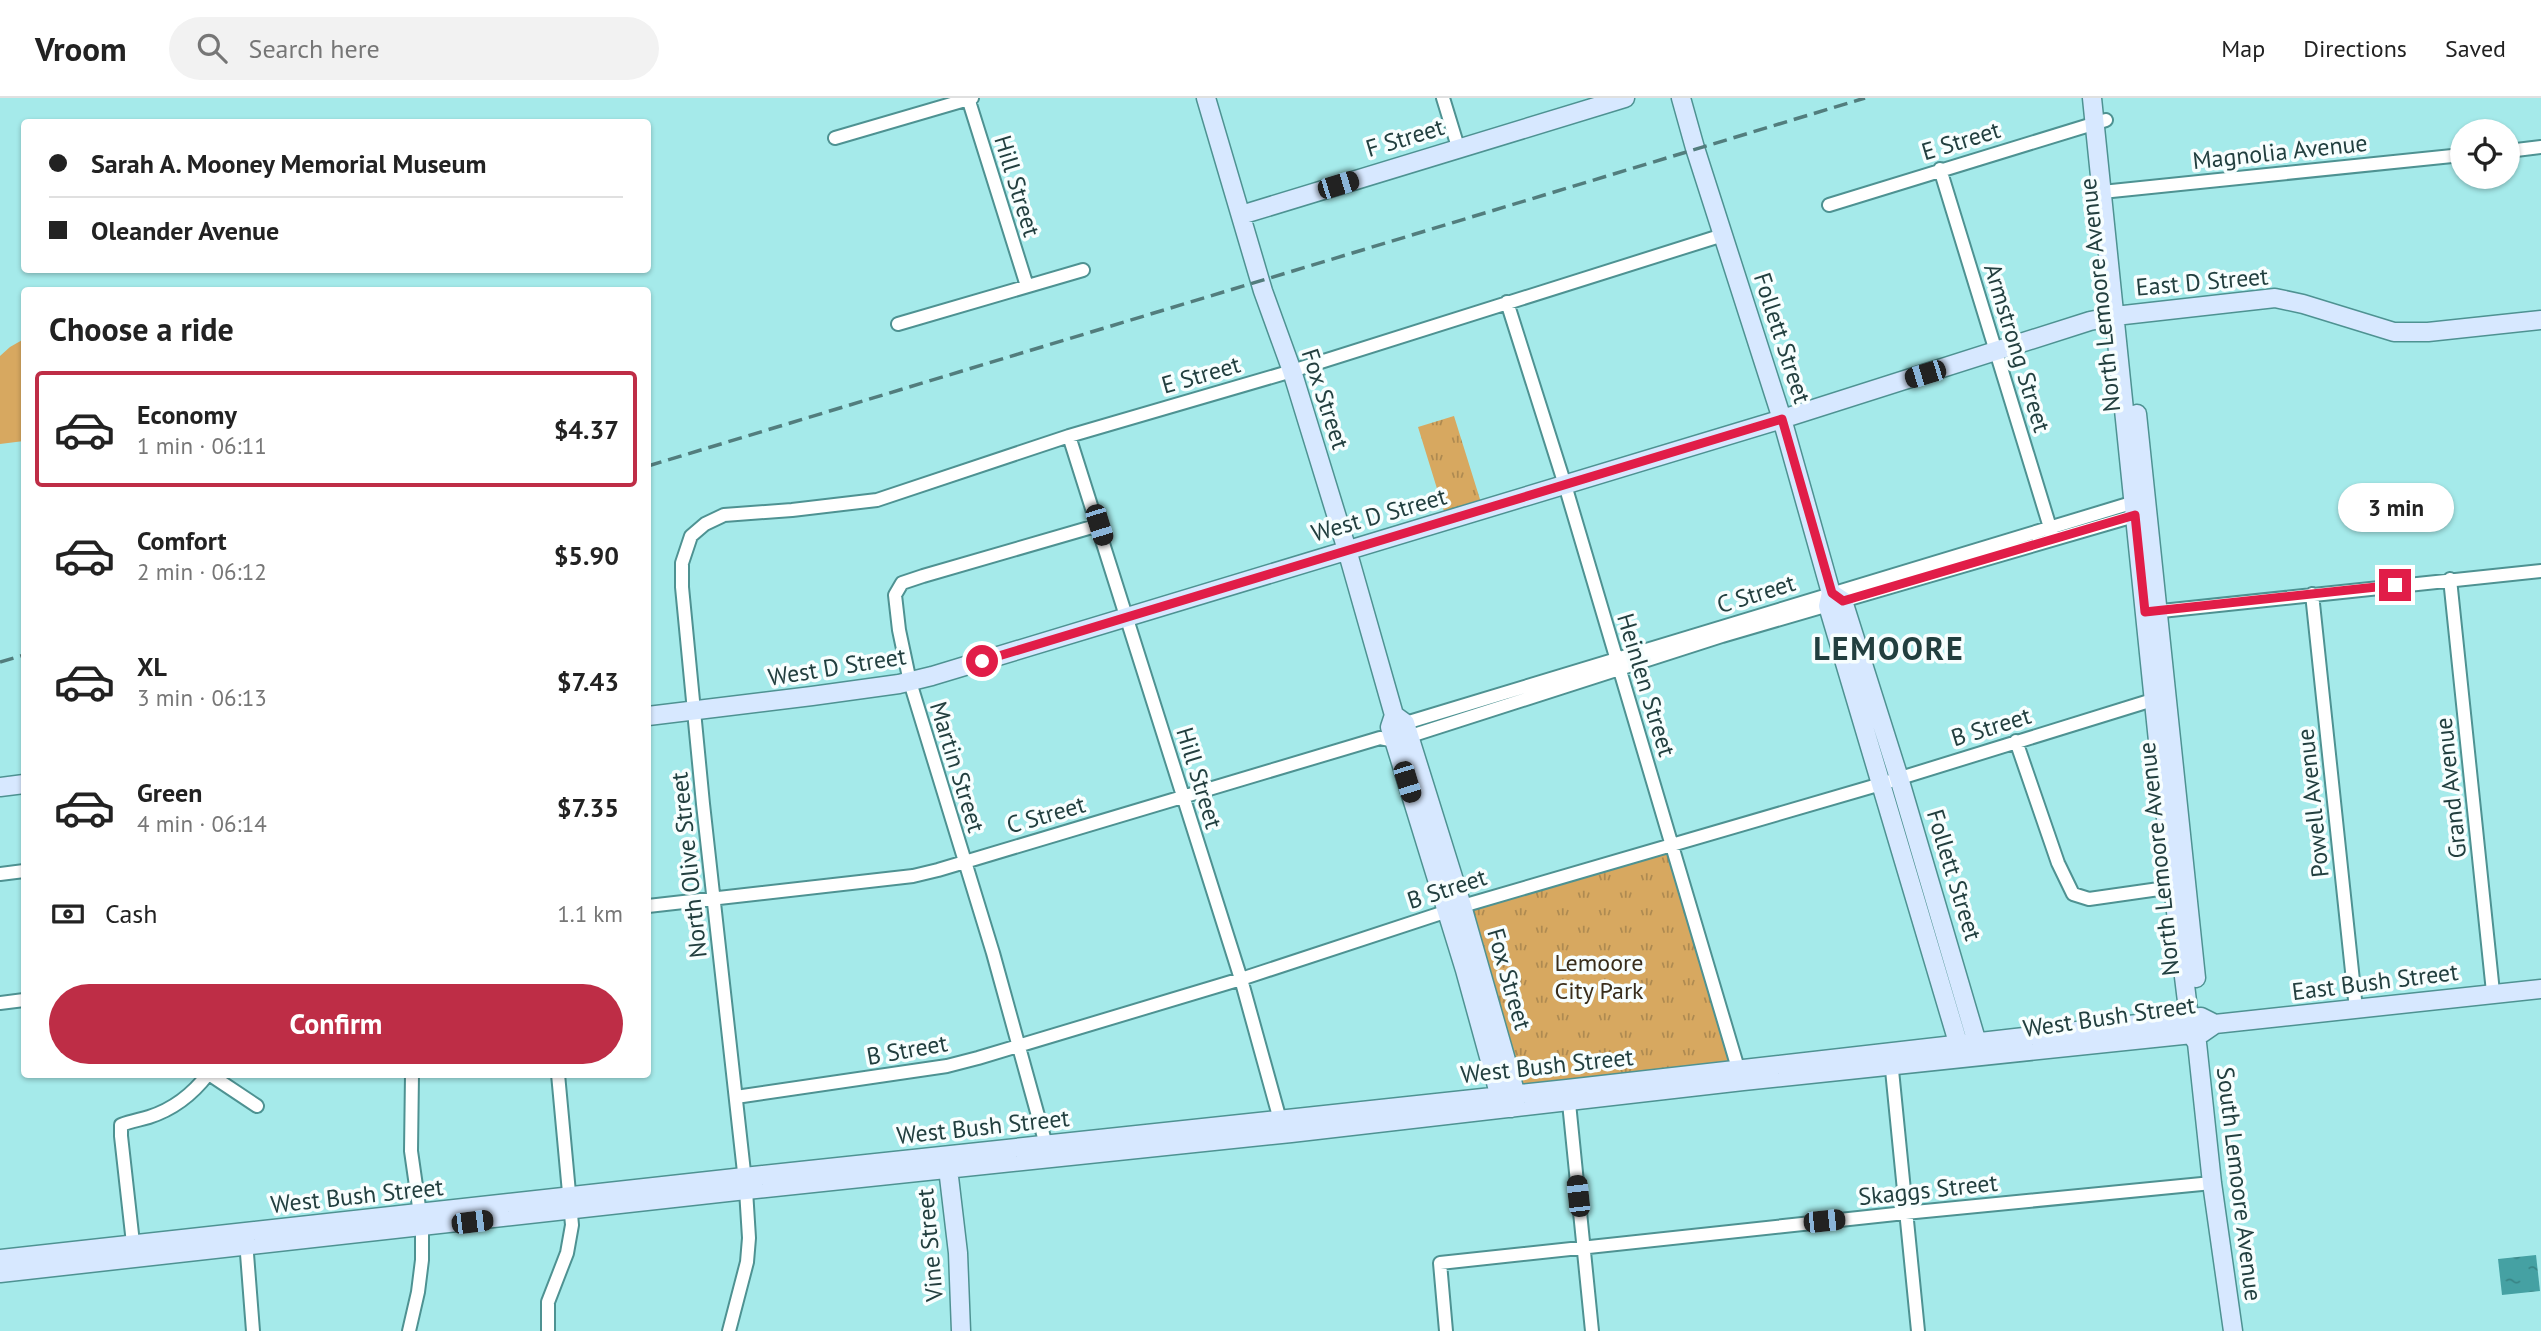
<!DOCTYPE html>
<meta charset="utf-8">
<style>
:root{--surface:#fff;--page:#f2f2f2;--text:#222;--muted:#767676;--line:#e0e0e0;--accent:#be2d46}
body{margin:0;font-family:"PT Sans",sans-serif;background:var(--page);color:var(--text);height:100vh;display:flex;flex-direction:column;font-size:26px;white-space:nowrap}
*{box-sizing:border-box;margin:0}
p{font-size:23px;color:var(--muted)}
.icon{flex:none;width:38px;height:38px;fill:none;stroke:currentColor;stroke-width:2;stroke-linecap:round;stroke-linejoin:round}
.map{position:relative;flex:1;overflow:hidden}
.panel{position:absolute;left:21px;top:189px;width:630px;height:791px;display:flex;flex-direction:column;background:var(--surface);border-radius:7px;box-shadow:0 2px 5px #0004}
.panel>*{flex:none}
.hud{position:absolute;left:21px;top:21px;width:630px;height:154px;border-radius:7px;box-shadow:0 2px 5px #0004;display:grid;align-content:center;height:154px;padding:0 28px;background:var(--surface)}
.controls{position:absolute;left:2450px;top:21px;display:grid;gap:14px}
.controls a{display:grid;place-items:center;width:70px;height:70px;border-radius:50%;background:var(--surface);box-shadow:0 2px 5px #0004;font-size:35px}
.end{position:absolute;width:32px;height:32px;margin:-16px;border:9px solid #e11d48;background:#fff;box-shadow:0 0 0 4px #fff}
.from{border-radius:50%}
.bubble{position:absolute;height:49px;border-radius:24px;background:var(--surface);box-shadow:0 2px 5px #0004;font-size:23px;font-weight:600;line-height:49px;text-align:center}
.car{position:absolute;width:21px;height:42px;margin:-21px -10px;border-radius:9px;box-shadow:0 0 5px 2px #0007;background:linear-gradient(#222 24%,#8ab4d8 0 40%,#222 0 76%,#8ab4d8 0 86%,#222 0)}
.hud b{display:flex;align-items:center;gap:24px;height:66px;font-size:26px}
.hud b+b{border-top:2px solid var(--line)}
.hud i{width:18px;height:18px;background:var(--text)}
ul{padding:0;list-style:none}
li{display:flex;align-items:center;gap:21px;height:116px;margin:0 14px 10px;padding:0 14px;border:4px solid transparent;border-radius:7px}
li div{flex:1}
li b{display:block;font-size:26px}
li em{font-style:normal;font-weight:600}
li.active{border-color:var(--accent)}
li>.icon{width:63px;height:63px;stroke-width:1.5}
h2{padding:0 28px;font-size:32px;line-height:84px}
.pay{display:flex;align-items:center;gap:18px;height:77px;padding:0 28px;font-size:26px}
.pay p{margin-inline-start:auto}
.primary-button{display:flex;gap:14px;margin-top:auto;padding:14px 28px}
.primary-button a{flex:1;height:80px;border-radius:42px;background:var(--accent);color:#fff;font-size:28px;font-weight:600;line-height:80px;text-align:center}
header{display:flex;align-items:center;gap:42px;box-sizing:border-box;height:98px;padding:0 35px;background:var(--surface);border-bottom:2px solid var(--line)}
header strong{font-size:33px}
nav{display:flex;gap:38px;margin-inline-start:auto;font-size:24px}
.search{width:490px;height:63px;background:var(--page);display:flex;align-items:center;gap:18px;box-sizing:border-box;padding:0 24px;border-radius:38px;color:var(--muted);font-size:26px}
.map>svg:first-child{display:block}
.grass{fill:url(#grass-tufts)}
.pitch{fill:#d7a860}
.water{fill:url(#water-ripples)}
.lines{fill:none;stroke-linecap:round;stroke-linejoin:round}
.street-casing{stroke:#4e9292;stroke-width:16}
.secondary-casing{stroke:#4e9292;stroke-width:21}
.street{stroke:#fff;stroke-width:12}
.secondary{stroke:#d7e8ff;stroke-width:18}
.rail{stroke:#527d7d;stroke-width:3.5;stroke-dasharray:14 7;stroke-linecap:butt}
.route{stroke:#e11d48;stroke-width:9}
.labels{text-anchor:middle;stroke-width:7;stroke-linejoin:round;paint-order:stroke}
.street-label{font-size:24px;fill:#223f3f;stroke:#f7fefe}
.park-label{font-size:24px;fill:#382c1a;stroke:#f7fefe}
.district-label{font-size:32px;font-weight:bold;letter-spacing:2px;fill:#223f3f;stroke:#f7fefe}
</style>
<header>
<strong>Vroom</strong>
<div class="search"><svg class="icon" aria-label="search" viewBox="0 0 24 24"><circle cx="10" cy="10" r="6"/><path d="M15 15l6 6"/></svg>Search here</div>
<nav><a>Map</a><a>Directions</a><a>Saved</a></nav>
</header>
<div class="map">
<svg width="2541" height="1233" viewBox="0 0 2541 1233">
<defs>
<pattern id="grass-tufts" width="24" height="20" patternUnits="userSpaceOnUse" patternTransform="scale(1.75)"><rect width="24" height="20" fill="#d7a860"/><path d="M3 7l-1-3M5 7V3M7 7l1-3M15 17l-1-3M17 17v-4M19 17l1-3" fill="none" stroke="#ae8a51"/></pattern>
<pattern id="water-ripples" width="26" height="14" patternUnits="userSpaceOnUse" patternTransform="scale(1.75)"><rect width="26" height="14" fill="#45a1a3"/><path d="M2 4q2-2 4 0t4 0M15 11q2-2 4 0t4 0" fill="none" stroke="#398586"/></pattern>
</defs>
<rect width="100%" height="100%" fill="#a5eaea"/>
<!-- grass -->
<path class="grass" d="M1454 318 1483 411 1447 423 1418 329Z
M1671 746 1738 971 1516 997 1462 808Z"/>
<!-- pitch -->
<path class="pitch" d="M24 241V343L0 346V258L10 249Z"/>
<!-- water -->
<path class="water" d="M2536 1157 2540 1193 2502 1197 2498 1161Z"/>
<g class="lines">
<!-- street casing -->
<g class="street-casing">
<path id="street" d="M968 0 1027 188
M1443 0 1458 49
M835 40 972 0
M2508 53 2541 49
M1940 71 2052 436
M2102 94 2462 57
M1829 107 2106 22
M1507 204 1565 387 1740 977
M898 226 1083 172
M1069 338 1241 881 1282 1029
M2450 481 2493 894
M2312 496 2356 911
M2152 514 2541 473
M1399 627 2138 403
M2016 643 2058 765 2073 796 2089 801 2180 788
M0 776 24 773
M648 808 913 778 938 772 1380 640 1395 643 1722 538 2141 416
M0 905 24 902
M1891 962 1918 1233
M209 976 257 1008
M1568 995 1592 1233
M736 999 947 968 978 960 1241 881 1466 807 1881 686 2159 600
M1048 1054 993 855 910 584 899 532 895 497 902 485 923 478 1099 427
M246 1143 253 1233
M134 1154 121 1038V1027C131 1023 139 1022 149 1019 174 1011 192 997 208 976
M409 1233 418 1194 422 1162V1130L411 1053 412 976
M548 1233V1204L567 1155 572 1127 558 976
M729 1233 747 1164 749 1140 746 1092 703 706 682 489V465L691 438 705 426 724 417 792 412 877 402 1069 338 1292 273 1723 137
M1446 1233 1440 1165 1905 1115 2212 1085"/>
</g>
<!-- secondary casing -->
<g class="secondary-casing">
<path id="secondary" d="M1206 0 1263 193 1292 273 1347 452 1394 617 1390 629 1465 872 1500 999 1512 1010 1516 997 1462 808 1405 625 1394 617
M1681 0 1695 50 1782 321 1831 495 1843 503 1899 680 1980 955
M2092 0 2173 789 2191 936 2197 945 2212 1085 2233 1233
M1241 117 1625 0
M2137 316 2196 880
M1831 495 1828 508 1962 958
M648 618 812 598 899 586 932 578 1782 321 2090 223 2115 218 2275 200 2303 206 2394 234H2428L2541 222
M0 689 24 686
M947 1062 958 1155 961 1233
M0 1161 744 1079 1567 991 2190 920 2201 919 2215 926
M0 1175 746 1092 1291 1035 1743 983 2202 935 2215 926 2541 891"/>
</g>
<!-- street -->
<use href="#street" class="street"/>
<!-- secondary -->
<use href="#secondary" class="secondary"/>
<!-- rail -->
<path class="rail" d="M648 368 1865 0
M0 564 24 557"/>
</g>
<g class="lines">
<!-- route -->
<path class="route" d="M982 563 1782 321 1832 495 1843 503 2135 417 2145 514 2395 487"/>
</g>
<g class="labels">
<!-- street labels -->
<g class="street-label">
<text transform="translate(1405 40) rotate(-17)" y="8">F Street</text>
<text transform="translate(1961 43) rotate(-17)" y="8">E Street</text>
<text transform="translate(2280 54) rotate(-6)" y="8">Magnolia Avenue</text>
<text transform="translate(1017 88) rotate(73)" y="8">Hill Street</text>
<text transform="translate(2202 184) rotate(-5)" y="8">East D Street</text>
<text transform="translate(2100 197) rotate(-96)" y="8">North Lemoore Avenue</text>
<text transform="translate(1782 240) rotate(72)" y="8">Follett Street</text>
<text transform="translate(2017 250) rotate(73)" y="8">Armstrong Street</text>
<text transform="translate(1201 277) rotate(-16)" y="8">E Street</text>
<text transform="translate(1325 301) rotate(72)" y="8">Fox Street</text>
<text transform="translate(1379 417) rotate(-16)" y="8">West D Street</text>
<text transform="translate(1756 496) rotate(-17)" y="8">C Street</text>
<text transform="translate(837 569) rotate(-9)" y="8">West D Street</text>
<text transform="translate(1646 587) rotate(73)" y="8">Heinlen Street</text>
<text transform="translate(1991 629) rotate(-17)" y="8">B Street</text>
<text transform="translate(957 669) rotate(73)" y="8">Martin Street</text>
<text transform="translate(1199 680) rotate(73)" y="8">Hill Street</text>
<text transform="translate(2451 690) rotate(-96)" y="8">Grand Avenue</text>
<text transform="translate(2313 705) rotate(-96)" y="8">Powell Avenue</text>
<text transform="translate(1046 717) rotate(-16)" y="8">C Street</text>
<text transform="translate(2159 761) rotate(-96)" y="8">North Lemoore Avenue</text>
<text transform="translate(689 767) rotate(-96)" y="8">North Olive Street</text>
<text transform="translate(1954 777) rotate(73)" y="8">Follett Street</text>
<text transform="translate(1447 791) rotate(-18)" y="8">B Street</text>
<text transform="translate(1509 881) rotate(74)" y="8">Fox Street</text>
<text transform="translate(2375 884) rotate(-7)" y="8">East Bush Street</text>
<text transform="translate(2109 919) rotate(-8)" y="8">West Bush Street</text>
<text transform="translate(907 952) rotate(-10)" y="8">B Street</text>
<text transform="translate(1547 968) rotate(-6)" y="8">West Bush Street</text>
<text transform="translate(983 1029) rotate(-6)" y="8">West Bush Street</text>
<text transform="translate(2239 1086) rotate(83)" y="8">South Lemoore Avenue</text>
<text transform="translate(1928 1092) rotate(-6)" y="8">Skaggs Street</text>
<text transform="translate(357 1098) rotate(-6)" y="8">West Bush Street</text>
<text transform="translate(930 1147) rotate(-95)" y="8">Vine Street</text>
</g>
<!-- park labels -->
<g class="park-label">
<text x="1599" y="873">Lemoore<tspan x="1599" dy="28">City Park</tspan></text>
</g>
<!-- district labels -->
<g class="district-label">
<text x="1889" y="562">LEMOORE</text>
</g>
</g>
</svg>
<div class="controls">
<a><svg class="icon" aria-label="locate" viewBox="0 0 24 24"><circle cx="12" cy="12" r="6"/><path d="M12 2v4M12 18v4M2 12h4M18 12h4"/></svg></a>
</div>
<i class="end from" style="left:982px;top:563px"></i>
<i class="end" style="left:2395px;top:487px"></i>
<div class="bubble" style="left:2338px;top:385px;width:116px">3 min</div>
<i class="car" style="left:1338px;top:87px;rotate:73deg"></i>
<i class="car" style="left:1925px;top:276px;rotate:253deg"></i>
<i class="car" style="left:1099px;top:427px;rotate:163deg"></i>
<i class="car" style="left:1407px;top:684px;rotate:163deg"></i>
<i class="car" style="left:1578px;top:1098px;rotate:354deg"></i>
<i class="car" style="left:1824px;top:1123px;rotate:84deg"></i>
<i class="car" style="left:472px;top:1124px;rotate:83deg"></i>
<div class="hud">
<b><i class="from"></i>Sarah A. Mooney Memorial Museum</b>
<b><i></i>Oleander Avenue</b>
</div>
<section class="panel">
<h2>Choose a ride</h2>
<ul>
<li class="active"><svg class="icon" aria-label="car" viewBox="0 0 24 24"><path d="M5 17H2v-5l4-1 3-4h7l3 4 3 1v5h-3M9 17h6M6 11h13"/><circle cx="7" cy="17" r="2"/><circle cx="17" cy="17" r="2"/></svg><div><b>Economy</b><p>1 min · 06:11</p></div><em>$4.37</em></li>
<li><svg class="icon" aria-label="car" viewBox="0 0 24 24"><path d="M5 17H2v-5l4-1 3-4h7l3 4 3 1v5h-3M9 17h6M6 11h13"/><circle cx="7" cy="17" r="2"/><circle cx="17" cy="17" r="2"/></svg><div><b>Comfort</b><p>2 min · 06:12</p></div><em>$5.90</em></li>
<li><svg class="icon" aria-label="car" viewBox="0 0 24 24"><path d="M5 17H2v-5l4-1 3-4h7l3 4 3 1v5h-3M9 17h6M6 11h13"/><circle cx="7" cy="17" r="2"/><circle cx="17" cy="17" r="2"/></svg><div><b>XL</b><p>3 min · 06:13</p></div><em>$7.43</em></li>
<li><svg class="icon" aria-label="car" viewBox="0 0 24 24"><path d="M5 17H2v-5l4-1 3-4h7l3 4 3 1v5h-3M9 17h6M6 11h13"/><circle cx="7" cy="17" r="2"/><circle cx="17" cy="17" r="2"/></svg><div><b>Green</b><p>4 min · 06:14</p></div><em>$7.35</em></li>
</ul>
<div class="pay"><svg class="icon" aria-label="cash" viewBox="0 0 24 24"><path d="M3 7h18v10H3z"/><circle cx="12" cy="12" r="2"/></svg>Cash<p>1.1 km</p></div>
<div class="primary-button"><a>Confirm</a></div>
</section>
</div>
